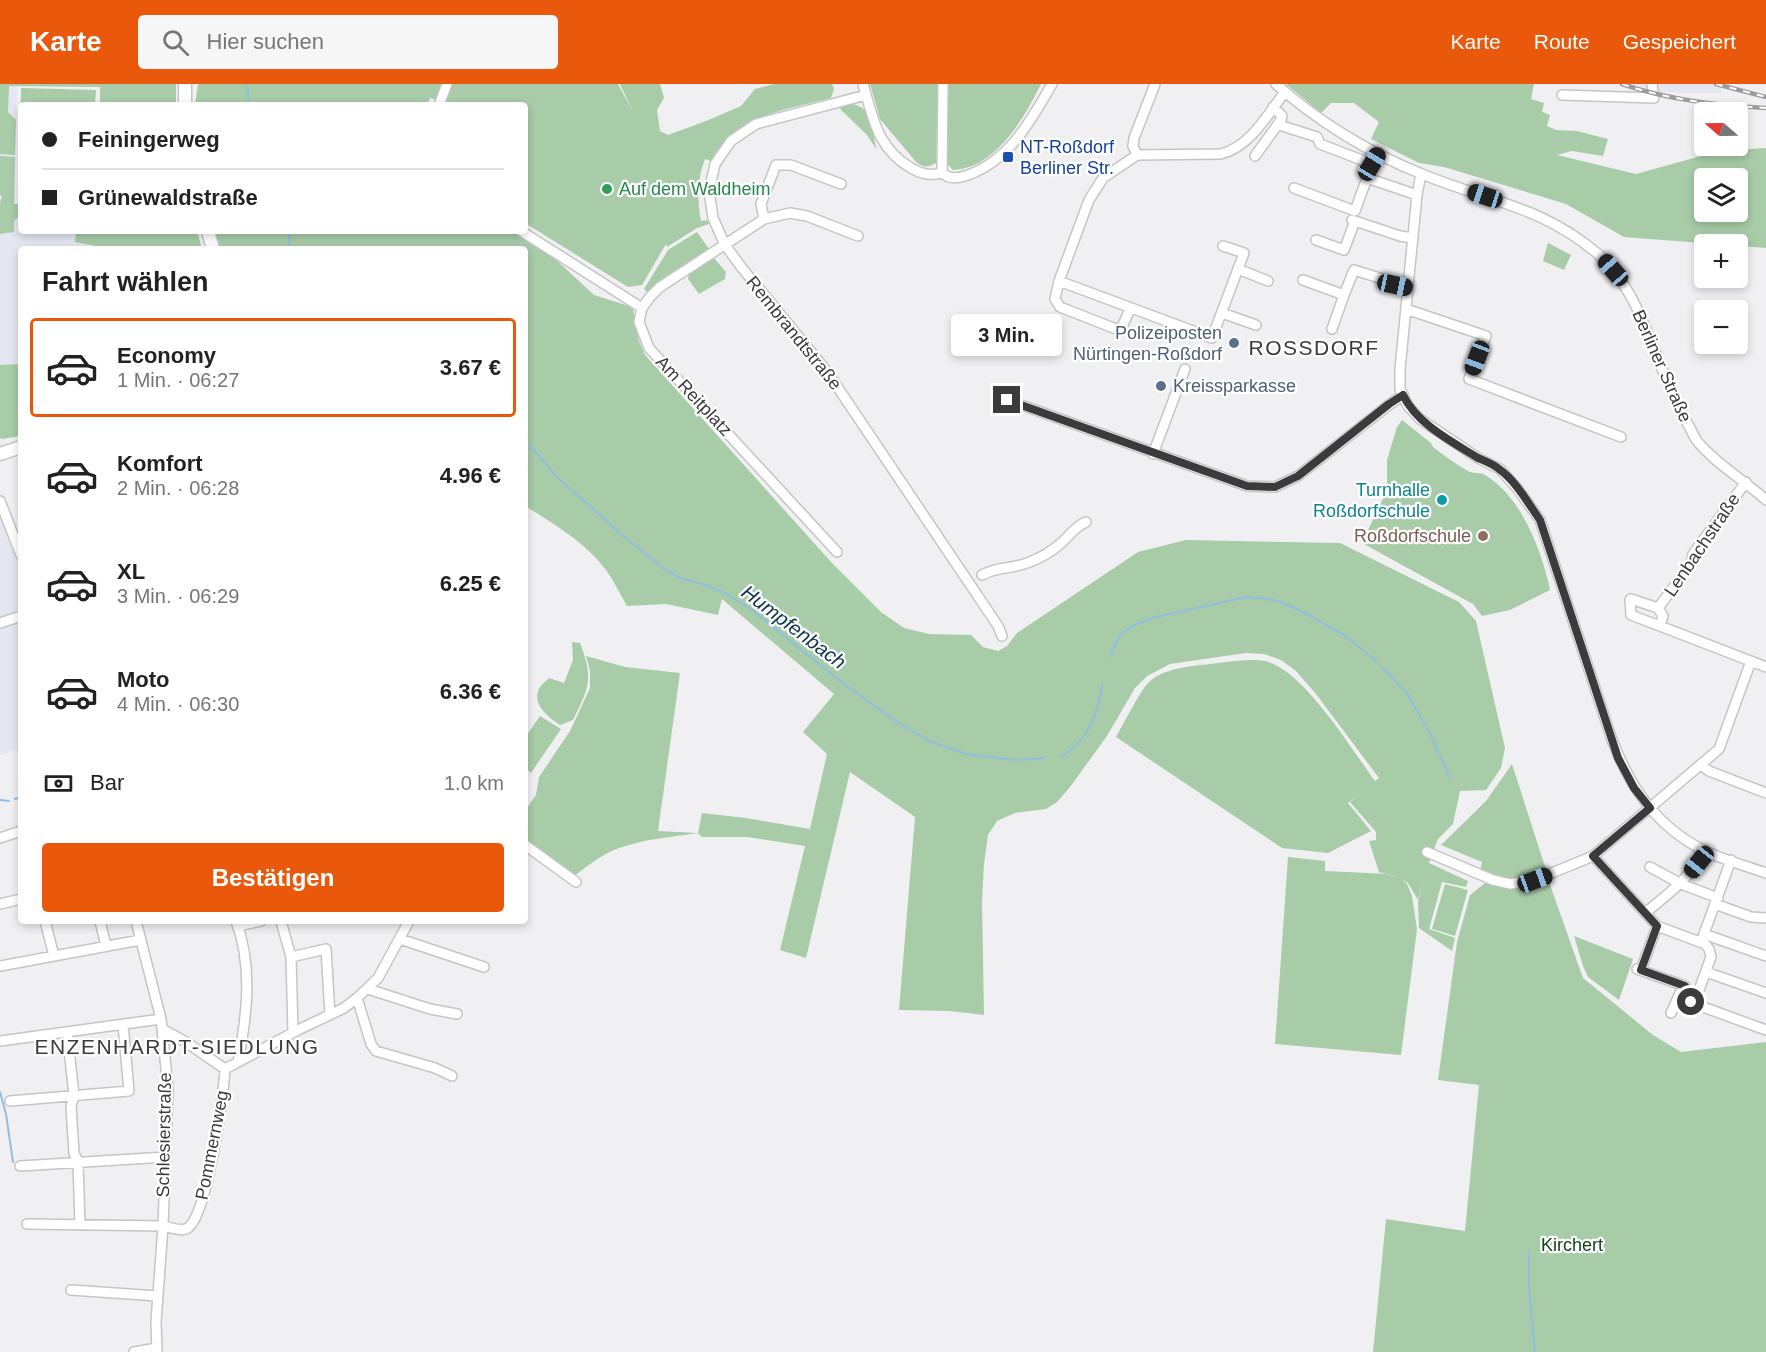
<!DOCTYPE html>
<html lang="de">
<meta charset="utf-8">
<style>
:root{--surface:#fff;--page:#f6f6f6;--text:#222;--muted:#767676;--line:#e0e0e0;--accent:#ea580c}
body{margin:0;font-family:Helvetica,sans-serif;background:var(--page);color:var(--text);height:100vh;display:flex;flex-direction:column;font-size:22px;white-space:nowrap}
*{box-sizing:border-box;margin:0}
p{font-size:20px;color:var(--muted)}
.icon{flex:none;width:33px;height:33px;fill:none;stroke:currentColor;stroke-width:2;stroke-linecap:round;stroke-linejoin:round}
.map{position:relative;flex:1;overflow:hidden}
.drawer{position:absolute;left:18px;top:162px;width:510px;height:678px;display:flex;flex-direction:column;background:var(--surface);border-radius:6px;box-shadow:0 3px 9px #0003}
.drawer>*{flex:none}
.guide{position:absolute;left:18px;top:18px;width:510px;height:132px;border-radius:6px;box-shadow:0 3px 9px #0003;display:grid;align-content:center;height:132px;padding:0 24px;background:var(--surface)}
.needle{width:39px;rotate:290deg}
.fabs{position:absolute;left:1694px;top:18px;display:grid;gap:12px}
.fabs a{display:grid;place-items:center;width:54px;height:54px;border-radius:6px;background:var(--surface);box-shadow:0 3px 9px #0003;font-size:30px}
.end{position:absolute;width:27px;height:27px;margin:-14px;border:8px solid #3b3b3c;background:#fff;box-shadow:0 0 0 3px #fff}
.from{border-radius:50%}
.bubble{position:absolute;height:42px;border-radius:6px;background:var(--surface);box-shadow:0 3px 9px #0003;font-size:20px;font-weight:700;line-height:42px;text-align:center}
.car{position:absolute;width:18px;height:36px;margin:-18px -9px;border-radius:8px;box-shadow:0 0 4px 2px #0007;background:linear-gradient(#222 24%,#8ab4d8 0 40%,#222 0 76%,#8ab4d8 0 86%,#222 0)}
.guide b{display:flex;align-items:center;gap:21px;height:57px;font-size:22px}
.guide b+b{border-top:2px solid var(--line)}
.guide i{width:15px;height:15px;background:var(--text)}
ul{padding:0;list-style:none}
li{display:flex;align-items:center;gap:18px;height:99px;margin:0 12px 9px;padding:0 12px;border:3px solid transparent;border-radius:6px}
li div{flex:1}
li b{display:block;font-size:22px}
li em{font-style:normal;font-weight:700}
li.current{border-color:var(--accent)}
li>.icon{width:54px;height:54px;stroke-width:1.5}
h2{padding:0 24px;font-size:27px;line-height:72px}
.pay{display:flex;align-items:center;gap:15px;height:66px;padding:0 24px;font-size:22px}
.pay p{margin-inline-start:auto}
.action{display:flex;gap:12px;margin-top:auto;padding:12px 24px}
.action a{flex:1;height:69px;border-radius:6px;background:var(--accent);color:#fff;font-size:24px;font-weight:700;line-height:69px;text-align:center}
header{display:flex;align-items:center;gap:36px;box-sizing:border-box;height:84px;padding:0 30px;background:var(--accent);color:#fff}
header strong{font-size:28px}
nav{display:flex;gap:33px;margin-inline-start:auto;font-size:21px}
.search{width:420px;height:54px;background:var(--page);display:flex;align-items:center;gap:15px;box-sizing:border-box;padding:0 21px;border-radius:6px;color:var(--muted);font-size:22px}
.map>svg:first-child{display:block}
.built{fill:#e4e6f0}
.green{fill:#a8cba8;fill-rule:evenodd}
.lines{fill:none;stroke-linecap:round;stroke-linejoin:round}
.stream{stroke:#90bfdf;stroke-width:2}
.street-casing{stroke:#c5c5c8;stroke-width:12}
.secondary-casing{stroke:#c5c5c8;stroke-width:15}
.street{stroke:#fff;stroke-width:9}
.secondary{stroke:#fff;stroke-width:12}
.rail-casing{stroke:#9b9b9d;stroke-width:4.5}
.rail{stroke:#fff;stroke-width:2;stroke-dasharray:7;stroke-linecap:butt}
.route{stroke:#3b3b3c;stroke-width:8}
.transit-dot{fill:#1a4fb4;stroke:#fff;stroke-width:2}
.leisure-dot{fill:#2e9e5b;stroke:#fff;stroke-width:2}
.service-dot{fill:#5c6f8a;stroke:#fff;stroke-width:2}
.culture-dot{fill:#0f9aa8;stroke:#fff;stroke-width:2}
.education-dot{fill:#8d6e63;stroke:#fff;stroke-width:2}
.labels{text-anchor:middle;stroke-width:4.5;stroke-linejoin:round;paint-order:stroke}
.transit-label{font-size:18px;fill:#164399;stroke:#fff;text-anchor:start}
.leisure-label{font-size:18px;fill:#27864d;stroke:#fff;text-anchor:start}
.street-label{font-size:18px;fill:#3b3b3c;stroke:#fff}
.service-label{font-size:18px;fill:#4e5e75;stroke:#fff;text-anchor:end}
.culture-label{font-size:18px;fill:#0d838f;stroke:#fff;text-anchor:end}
.education-label{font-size:18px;fill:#785e54;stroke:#fff;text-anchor:end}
.park-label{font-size:18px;fill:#0f4615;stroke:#fff}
.water-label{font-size:20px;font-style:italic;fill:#10374d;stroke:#fff}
.quarter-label{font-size:21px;letter-spacing:1.5px;fill:#3b3b3c;stroke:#fff}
</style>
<header>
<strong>Karte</strong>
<div class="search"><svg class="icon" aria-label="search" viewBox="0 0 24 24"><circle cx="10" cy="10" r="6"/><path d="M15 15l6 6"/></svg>Hier suchen</div>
<nav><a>Karte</a><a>Route</a><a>Gespeichert</a></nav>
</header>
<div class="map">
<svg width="1766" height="1268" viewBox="0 0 1766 1268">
<rect width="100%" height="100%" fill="#f0f0f3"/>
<!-- built -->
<path class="built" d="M0 0 17 2 15 119H21V147H92L89 165H21V279L0 282Z
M1635 0H1722L1721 9 1658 8Z
M0 415 21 474V664L0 671Z"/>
<!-- green -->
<path class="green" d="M0 0H176V21H100V3L9 2 8 28 16 36 15 71 0 70Z
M198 0H444L437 16 430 14 427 21H195Z
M451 0H618L633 28 620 0H660L664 14 657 26 660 47 668 51 706 37 741 22 755 5 774 0H832L834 5 831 14C786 26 734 31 711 77L705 75C697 96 697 115 701 137L708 136 709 140 697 144 667 163 666 160 642 201 628 203 525 139V21H443Z
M870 0H938L936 79C928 83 925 84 917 79L880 35Z
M947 0H1041C1024 34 996 84 953 86L946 79Z
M1286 0H1534L1531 15 1544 19 1542 28 1550 31 1547 42 1556 46 1577 47 1608 55 1603 72 1572 67 1557 71 1636 90 1719 67 1766 64V164L1624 153 1566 120 1444 83 1419 79 1371 55 1379 38 1354 19H1331L1321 29ZM1737 94V128H1704V94Z
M21 4 96 6 95 21H21V117H19Z
M852 20C873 22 872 50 877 66L867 51 841 26 840 24Z
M0 72 15 73 14 120H18V133L14 137V148L0 150V119L2 112 0 111Z
M76 147H197L202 165H96V162L75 158Z
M215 147H518L554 174 594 211 626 221 633 225 639 257 645 271 832 479 881 528 904 544 929 550 971 551 983 563 998 567 1007 562 1017 549 1138 468 1186 456 1340 459 1459 518 1476 537 1505 664 1501 684 1486 706 1460 707 1453 740 1438 755 1429 779 1468 797 1466 803 1442 798 1429 845 1455 854 1452 867 1419 844 1418 818 1425 793 1418 816 1408 799 1401 795 1407 800 1412 812 1417 845 1401 971 1275 960 1288 773 1325 777V787L1388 790 1401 794 1379 788 1369 757 1376 756V748L1350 718 1362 708 1348 719 1371 747 1328 769 1282 764 1116 653C1123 641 1141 605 1149 598 1164 584 1191 582 1210 580 1228 578 1247 574 1265 577 1303 585 1352 666 1375 697L1379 694 1316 610 1296 587 1281 576 1264 570 1246 569 1170 580 1147 592 1135 604 1107 652 1070 703 1057 718 1046 725 1015 729 997 737 988 751 984 780 982 817 984 931 950 927 899 926 915 733 850 688 806 874 780 866 805 762 748 753H702L698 749C672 753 644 755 619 764 602 770 588 782 574 792L525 757V727L536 711 539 693 570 647 590 604V587L586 572 625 583 680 589 658 747 698 749 702 729 746 734 810 745 827 670 803 648 834 610 722 515 718 531 666 520 627 522C620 510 614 497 606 486 586 459 553 439 525 422V165H221Z
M697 148 709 165 657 199 648 209 644 205 668 166Z
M1548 159 1571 171 1564 186 1543 177Z
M714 174 726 188 725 195 699 210 688 195 689 190Z
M21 280V352L2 355 0 354V281Z
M1402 336 1431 359 1433 363C1444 371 1455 380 1468 387 1473 390 1480 388 1485 391 1521 412 1542 467 1550 506L1510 526 1482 532 1473 520 1362 459 1387 406V376L1397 343Z
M572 558 580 559C594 596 589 603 573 636L560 641C550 634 531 621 539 605 540 602 546 597 549 594L564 599 573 576Z
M540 632 561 645 531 689 525 684V654Z
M1512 680 1547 789 1510 797 1480 788 1482 778 1441 761 1486 717Z
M1549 798 1583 894 1653 951 1681 968 1766 958V1268H1373L1386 1135 1465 1147 1479 1001 1438 996 1457 858 1470 811 1485 799 1510 804Z
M1445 800 1468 806 1455 852 1432 845Z
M1574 852 1633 875 1619 916 1588 893 1583 882Z"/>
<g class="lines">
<!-- stream -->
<path class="stream" d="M247 0 249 21
M289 147V165
M525 356 559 395 622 451 667 487 680 494 705 501 727 510 753 527 844 600 894 636 929 657 966 670 1015 676 1044 674
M1110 572 1120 551 1136 540 1156 533 1246 513 1275 516 1299 526 1346 552 1377 578
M1381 582 1407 609 1431 651 1450 694
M1062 672C1088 656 1098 630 1102 601
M15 715 21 713
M0 716 9 717
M0 1008 6 1030 13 1078
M1529 1168V1204L1535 1268"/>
<!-- street casing -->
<g class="street-casing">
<path id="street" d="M863 0C873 35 878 65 911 84 922 90 929 92 942 89
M1276 0C1317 37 1371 70 1422 90 1487 117 1542 122 1598 170 1643 208 1656 286 1686 337 1690 343 1693 351 1697 357 1716 380 1744 396 1766 416
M866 11 756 40 731 57 715 80 709 107 713 134 725 161 742 184 826 286 998 542 1002 552
M1562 11 1654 14 1652 0
M439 21 447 0
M1279 41 1317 53 1320 60 1372 80 1379 69
M1137 71 1133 62 1134 54 1155 0
M1255 72 1281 36 1282 32 1273 23
M942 89C950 96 959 94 968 91 1010 76 1031 36 1052 0
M942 89 943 0
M1421 90 1417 111 1400 285V305L1408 322 1420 335 1478 374 1500 385 1517 404 1540 436 1612 656C1631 705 1657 743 1705 767 1724 776 1746 782 1766 789
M1294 104 1355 127 1367 94 1417 111
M764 135 761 120 776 81H791L841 100
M1352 136 1400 152 1413 154
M521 147 642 224
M1316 156 1344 166 1355 137
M1238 185 1268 197
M1303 196 1344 211 1354 186 1408 203
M1059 197 1212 254 1244 169 1223 162
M1130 225 1122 243 1116 245 1060 223 1055 215 1059 197 1089 116 1103 94 1137 71 1221 70C1251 62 1267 31 1285 8
M1406 225 1486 252 1469 295 1621 353
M1222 229 1256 241
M1332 245 1344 211
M1007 316 1247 402 1275 403 1298 392 1390 320 1403 311
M1153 370 1185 285
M0 417 21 471
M837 468 649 264 639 238 642 224 650 213 660 203 764 135 790 129 807 132 858 152
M982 491C998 482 1016 485 1032 477 1042 473 1052 467 1060 460 1070 452 1074 443 1086 438
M1631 515 1658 524 1663 532 1660 542 1631 531 1630 516Z
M1658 524 1691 480 1693 470 1746 398
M0 539 21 532
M1660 542 1766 583
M1701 681 1709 687 1766 709
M0 754 21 747
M525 761 576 798
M1427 768 1493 796 1510 800 1535 796 1593 772 1719 665 1751 577
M1593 772 1657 842 1705 860 1709 865 1711 873 1699 906 1694 910 1680 909 1671 929
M1650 783 1681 800 1718 814
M0 820 21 815
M1715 820 1751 833 1766 834
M1645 829C1668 810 1691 794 1704 766
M45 837 54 872
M100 837 106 862
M136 837 161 935 168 1004 163 1142 156 1238 157 1268
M236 837C253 882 247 932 238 978
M281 837 291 873 326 865 330 931
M238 842 261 837
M1704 850 1766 872
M400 855 484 883
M1701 858 1731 776
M291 873 293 948
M0 882 140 856
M1637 885 1685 902 1692 919 1766 946
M1641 886 1657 842
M1706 888 1766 909
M368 905 430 925 457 930
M357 914 371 960 376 967 435 984 452 992
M162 945 186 958 225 985 298 946 344 924 357 914 378 894 409 837
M67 948 74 1011 71 1023 74 1069 78 1078 80 1141
M0 957 161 935
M10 1017 129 1007 123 940
M20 1082 166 1073
M27 1140 163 1142C170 1143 183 1149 189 1143 208 1126 223 1013 225 985
M71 1206 158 1212
M134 1268 157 1264"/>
</g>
<!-- secondary casing -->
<g class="secondary-casing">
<path id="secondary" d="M185 0V21
M208 147 213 165
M0 370 21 363"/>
</g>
<!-- street -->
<use href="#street" class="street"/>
<!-- secondary -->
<use href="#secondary" class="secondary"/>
<!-- rail casing -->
<g class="rail-casing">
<path id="rail" d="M1622 0C1669 16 1716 21 1766 24
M1716 0 1766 13"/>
</g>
<!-- rail -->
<use href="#rail" class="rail"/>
</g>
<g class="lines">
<!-- route -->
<path class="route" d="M1007 316 1247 402 1275 403 1298 392 1389 320 1403 311C1417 340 1451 357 1478 374 1485 377 1493 380 1499 385 1516 397 1528 419 1540 436L1618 674 1634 704 1650 724 1593 772 1657 842 1641 886 1685 902 1691 918"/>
</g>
<!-- markers -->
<rect class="transit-dot" x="1002" y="67" width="12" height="12" rx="3"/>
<circle class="leisure-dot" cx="607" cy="105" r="6"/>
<g class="service-dot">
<circle cx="1234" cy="259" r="6"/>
<circle cx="1161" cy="302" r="6"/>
</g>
<circle class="culture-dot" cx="1442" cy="416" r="6"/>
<circle class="education-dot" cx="1483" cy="452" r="6"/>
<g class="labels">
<!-- transit labels -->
<g class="transit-label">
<text x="1020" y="69">NT-Roßdorf<tspan x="1020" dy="21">Berliner Str.</tspan></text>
</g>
<!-- leisure labels -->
<g class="leisure-label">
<text x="619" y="111">Auf dem Waldheim</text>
</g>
<!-- street labels -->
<g class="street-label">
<text transform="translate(794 249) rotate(51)" y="6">Rembrandtstraße</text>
<text transform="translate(1662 282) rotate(66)" y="6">Berliner Straße</text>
<text transform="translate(694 312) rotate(47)" y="6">Am Reitplatz</text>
<text transform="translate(1702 461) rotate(-56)" y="6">Lenbachstraße</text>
<text transform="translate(164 1051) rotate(-89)" y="6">Schlesierstraße</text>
<text transform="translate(212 1061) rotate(-79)" y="6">Pommernweg</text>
</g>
<!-- service labels -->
<g class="service-label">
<text x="1222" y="255">Polizeiposten<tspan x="1222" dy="21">Nürtingen-Roßdorf</tspan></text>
<text x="1173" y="308" text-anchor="start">Kreissparkasse</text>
</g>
<!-- culture labels -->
<g class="culture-label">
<text x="1430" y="412">Turnhalle<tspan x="1430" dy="21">Roßdorfschule</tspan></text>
</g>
<!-- education labels -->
<g class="education-label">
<text x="1471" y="458">Roßdorfschule</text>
</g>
<!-- park labels -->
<g class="park-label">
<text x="1572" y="1167">Kirchert</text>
</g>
<!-- water labels -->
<g class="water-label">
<text transform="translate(794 543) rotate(37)" y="7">Humpfenbach</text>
</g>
<!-- quarter labels -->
<g class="quarter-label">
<text x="1314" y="271">ROSSDORF</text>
<text x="177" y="970">ENZENHARDT-SIEDLUNG</text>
</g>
</g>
</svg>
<div class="fabs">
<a><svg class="needle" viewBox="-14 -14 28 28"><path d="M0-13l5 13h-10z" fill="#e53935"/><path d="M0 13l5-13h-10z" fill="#767676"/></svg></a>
<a><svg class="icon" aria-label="layers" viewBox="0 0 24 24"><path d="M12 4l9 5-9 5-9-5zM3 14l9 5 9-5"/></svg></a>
<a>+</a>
<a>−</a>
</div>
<i class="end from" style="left:1691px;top:918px"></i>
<i class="end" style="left:1007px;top:316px"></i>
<div class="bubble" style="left:951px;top:230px;width:111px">3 Min.</div>
<i class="car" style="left:1372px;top:80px;rotate:31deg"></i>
<i class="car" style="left:1485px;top:112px;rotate:288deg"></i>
<i class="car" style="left:1613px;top:186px;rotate:319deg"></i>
<i class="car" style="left:1395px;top:201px;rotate:102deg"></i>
<i class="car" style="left:1477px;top:274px;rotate:201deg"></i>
<i class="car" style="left:1699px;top:778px;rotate:219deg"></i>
<i class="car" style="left:1535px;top:796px;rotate:70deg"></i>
<div class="guide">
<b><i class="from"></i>Feiningerweg</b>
<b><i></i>Grünewaldstraße</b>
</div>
<section class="drawer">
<h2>Fahrt wählen</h2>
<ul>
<li class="current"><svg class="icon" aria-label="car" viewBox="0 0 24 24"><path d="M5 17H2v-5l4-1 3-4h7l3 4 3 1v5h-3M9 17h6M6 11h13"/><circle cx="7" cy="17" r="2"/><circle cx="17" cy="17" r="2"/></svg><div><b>Economy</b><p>1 Min. · 06:27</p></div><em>3.67 €</em></li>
<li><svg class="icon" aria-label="car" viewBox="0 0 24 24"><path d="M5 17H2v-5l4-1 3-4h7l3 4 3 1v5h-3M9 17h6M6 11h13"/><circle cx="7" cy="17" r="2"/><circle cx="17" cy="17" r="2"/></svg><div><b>Komfort</b><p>2 Min. · 06:28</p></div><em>4.96 €</em></li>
<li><svg class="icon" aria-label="car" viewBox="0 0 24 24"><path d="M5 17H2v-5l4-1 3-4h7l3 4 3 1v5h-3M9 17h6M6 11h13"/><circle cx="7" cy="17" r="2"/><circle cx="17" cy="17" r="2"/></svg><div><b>XL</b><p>3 Min. · 06:29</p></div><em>6.25 €</em></li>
<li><svg class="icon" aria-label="car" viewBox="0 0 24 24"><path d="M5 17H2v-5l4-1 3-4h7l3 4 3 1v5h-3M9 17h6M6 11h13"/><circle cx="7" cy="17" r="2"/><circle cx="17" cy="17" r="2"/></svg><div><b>Moto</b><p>4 Min. · 06:30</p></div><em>6.36 €</em></li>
</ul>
<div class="pay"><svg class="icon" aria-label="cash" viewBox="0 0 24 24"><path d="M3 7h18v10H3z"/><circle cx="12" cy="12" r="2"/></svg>Bar<p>1.0 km</p></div>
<div class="action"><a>Bestätigen</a></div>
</section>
</div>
